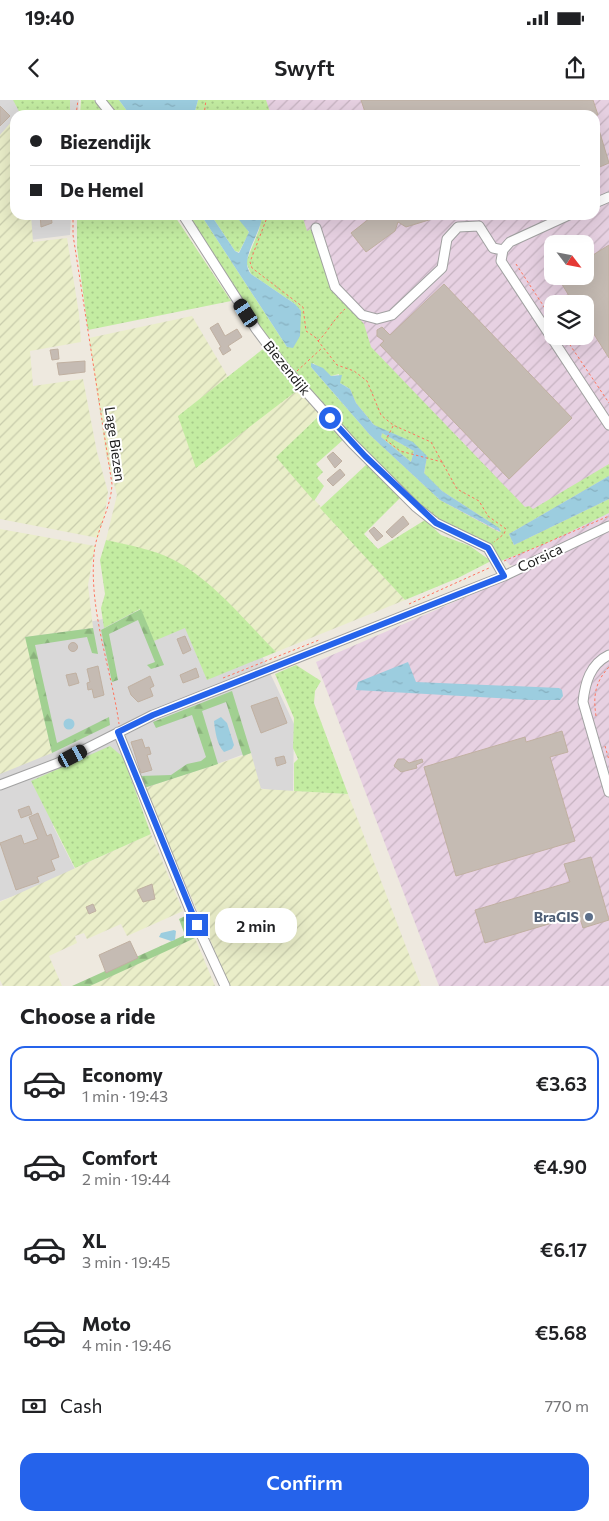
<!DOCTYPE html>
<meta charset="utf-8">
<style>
:root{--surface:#fff;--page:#f6f6f6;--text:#202124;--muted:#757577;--line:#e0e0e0;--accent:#2563eb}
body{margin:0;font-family:Commissioner,sans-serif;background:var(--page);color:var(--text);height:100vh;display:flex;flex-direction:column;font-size:19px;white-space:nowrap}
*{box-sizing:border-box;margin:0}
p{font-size:16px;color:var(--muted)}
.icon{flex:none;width:28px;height:28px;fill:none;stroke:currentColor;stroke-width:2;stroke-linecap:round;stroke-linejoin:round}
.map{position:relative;height:886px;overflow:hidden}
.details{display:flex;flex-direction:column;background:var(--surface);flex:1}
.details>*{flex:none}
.banner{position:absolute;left:10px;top:10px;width:590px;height:110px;border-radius:15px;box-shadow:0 5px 20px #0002;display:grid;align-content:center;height:110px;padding:0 20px;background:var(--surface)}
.needle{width:32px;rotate:122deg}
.fabs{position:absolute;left:544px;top:135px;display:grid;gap:10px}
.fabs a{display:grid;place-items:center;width:50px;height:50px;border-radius:10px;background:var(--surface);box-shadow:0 5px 20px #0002;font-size:25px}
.end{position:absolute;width:22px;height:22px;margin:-11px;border:6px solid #2563eb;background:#fff;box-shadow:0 0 0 2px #fff}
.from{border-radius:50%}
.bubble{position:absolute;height:35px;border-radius:15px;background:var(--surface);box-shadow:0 5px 20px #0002;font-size:16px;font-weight:600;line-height:35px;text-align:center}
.car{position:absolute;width:15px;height:30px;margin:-15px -8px;border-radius:6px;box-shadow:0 0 4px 1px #0007;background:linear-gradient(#222 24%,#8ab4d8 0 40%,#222 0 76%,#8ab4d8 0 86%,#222 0)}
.banner b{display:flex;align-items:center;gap:18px;height:48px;font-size:19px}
.banner b+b{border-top:1px solid var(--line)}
.banner i{width:12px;height:12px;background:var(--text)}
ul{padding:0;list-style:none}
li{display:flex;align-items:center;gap:15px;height:75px;margin:0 10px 8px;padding:0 10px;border:2px solid transparent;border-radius:15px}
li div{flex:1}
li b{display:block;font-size:19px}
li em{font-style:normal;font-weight:600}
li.selected{border-color:var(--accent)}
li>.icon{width:45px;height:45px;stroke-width:1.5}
h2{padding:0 20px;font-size:22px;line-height:60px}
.pay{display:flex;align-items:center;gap:12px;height:55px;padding:0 20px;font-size:19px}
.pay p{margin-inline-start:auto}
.primary-button{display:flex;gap:10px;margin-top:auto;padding:10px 20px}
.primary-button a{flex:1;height:58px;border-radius:15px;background:var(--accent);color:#fff;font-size:20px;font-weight:600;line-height:58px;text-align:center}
.status{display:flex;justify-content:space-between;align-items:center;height:35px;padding:0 25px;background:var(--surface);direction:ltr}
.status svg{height:14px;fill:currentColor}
header{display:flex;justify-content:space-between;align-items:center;height:65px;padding:0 20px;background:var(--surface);font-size:22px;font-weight:600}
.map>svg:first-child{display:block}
.residential{fill:#d9d8d8}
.industrial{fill:url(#industrial-furrows);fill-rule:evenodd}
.farmland{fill:url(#farmland-furrows)}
.grass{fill:url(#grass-dots);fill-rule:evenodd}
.forest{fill:url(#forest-firs)}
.water{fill:url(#water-ripples);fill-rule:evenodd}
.building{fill:#c5bbb3;stroke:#c0b0a1}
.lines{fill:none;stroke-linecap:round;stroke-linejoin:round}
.minor-casing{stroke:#a2a2a2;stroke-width:11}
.path{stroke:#ff755f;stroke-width:1;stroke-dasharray:2.5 2.5;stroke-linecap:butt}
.minor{stroke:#fff;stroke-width:9}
.route{stroke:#2563eb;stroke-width:6}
.service-dot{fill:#5c6f8a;stroke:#fff;stroke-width:2}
.labels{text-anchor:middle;stroke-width:4;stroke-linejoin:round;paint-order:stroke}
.street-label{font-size:14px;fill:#1b1b1b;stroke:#fff}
.service-label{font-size:14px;font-weight:bold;fill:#4e5e75;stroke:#fff;text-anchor:end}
</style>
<div class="status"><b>19:40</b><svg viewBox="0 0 49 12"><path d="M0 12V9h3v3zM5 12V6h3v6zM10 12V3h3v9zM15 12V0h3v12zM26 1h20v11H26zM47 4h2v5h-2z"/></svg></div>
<header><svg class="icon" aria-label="back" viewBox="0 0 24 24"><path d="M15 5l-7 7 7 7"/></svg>Swyft<svg class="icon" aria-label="share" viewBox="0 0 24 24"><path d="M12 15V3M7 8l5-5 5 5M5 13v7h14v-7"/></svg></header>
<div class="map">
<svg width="609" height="886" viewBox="0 0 609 886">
<defs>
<pattern id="industrial-furrows" width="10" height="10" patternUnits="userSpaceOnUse" patternTransform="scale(1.25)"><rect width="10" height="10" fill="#e7d1e2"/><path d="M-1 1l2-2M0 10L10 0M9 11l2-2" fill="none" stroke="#c6b3c1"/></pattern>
<pattern id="farmland-furrows" width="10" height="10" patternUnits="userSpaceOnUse" patternTransform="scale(1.25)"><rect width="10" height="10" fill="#eaeec9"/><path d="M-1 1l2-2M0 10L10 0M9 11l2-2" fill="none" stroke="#c8ccac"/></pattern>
<pattern id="grass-dots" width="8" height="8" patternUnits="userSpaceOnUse" patternTransform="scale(1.25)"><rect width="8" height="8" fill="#c3eca1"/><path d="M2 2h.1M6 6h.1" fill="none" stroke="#a7ca8a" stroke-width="1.8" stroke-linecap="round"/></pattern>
<pattern id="forest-firs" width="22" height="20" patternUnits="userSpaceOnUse" patternTransform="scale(1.25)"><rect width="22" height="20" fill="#a1d091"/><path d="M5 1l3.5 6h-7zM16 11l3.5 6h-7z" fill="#8ab27c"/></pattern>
<pattern id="water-ripples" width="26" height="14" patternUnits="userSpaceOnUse" patternTransform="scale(1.25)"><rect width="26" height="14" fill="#9ccddf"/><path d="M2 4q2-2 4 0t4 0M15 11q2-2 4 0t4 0" fill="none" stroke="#86afbf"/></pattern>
</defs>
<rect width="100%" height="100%" fill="#eee9df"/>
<!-- residential -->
<path class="residential" d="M0 0H79L78 15H15V115H71L70 135 22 141 0 121Z
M144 510 186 522 262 556 294 624 293 694 253 687 244 654 53 726 77 773 0 801V671L25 536Z"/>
<!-- industrial -->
<path class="industrial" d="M241 0H609V886H439L316 562 530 469 510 465 489 444 433 416 375 362 289 115H595V15H247ZM552 144H585V176H552ZM552 204H585V236H552Z"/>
<!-- farmland -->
<path class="farmland" d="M12 21H15V115H31L33 142 67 138 79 214 81 242 30 251 33 286 83 279 97 352 108 392 105 413 98 438 0 419V35Z
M192 216 228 277 178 316 299 289 321 314 276 357 405 500 276 552 212 488 172 459 106 440 117 395 106 354 89 238Z
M0 429 95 446 88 485 93 528 26 537 52 653 0 674Z
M251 653 261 689 348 694 421 886H230L144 688Z
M151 734 183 811 127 836 121 824 87 839 84 833 75 836 77 843 49 856 62 886H3L0 880V802Z
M195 838 215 886H90L132 866Z"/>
<!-- grass -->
<path class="grass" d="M13 0H70V12L53 15H21Z
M81 0H94L105 15H80Z
M104 0H119L130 15H115Z
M198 0H266L271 15H194Z
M77 115H174L231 201 88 230 77 147Z
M186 115H201L287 247 295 243V204L251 174 246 162 259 130 262 115H302L307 131 312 129 331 187 364 224 371 247 525 407 529 406 533 409 609 364V376L509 434 514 445 609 399V413L547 443 501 461 489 444 430 414 387 376 272 247ZM313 263 331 276 339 274 340 283 350 289 356 303 374 325 427 356 424 374 442 391 499 428 501 430 499 432 440 400 370 335 311 267Z
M211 115H235L246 126 249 133 239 152 235 151Z
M263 249 299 289 196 368 178 316Z
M321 314 344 339 316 364 323 372 317 378 324 386 314 401 276 357Z
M382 333 414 351 411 362 381 337Z
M367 364 401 397 364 434 378 449 425 420 441 435 470 446 491 461 458 478 405 500 320 408Z
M106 440C128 445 152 449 172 459 213 480 244 520 276 552L207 580 185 528 154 541 140 509 104 528 101 508 105 494 100 460Z
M296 565 321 581 315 591 314 603 348 694 294 691V663L298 659 293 648 294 618 275 574Z
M110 646 123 657 151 734 75 768 31 681Z"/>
<!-- forest -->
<path class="forest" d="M141 509 164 565 151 569 147 565 155 562 138 520 109 534 118 580 112 582 101 530Z
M93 528 98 554 92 553 87 537 35 545 57 643 109 617 110 625 52 653 25 537Z
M232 591 251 653 243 656 226 602 202 611 218 664 144 688 140 676 171 675 187 664 201 661 206 657 192 615 156 628 153 622Z
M185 816 195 838 90 886H72L185 835 179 819Z"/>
<!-- water -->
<path class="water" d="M119 0H198L194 15H130Z
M201 115H211L235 151 239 153 249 132 235 115H262C262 133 238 159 251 174L295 204 301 211 300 236 293 248 287 247Z
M311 263 323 268 331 276 342 275 340 283 350 289 356 303 374 325 413 342 427 356 424 373 442 391 499 428 501 432 440 400 370 335 311 267ZM382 333 414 351 411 362 381 337Z
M609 376V399L514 445 509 434Z
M408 562 416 582 559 588 562 590 563 596 560 600H530L356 590 358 582Z
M221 617 227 623 234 645 232 649 224 652C217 645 215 631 214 621Z
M63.5 624a5.5 5.5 0 1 1 11 0a5.5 5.5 0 1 1-11 0Z
M174 830 176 831 175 840 171 841 159 837 161 833Z"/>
<!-- building -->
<path class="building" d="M361 0H593L598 15H366Z
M0 6 10 16 0 26Z
M596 20 609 63 595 69V21Z
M40 115H51L52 123 41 127Z
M374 115H442V116L406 127 398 122 395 131 366 152 351 133Z
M609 145V258L585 220V204H574L557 176H585V160Z
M444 184 572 318 509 379 380 245 384 241 377 236V230L382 227 390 235Z
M218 223 225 236 237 229 242 237 228 246 231 250 223 255 219 248 221 247 210 228Z
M58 249 59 259 52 260 50 250Z
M85 261V272L59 275 57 263Z
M333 352 342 361 335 368 327 357Z
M340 369 345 375 333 386 327 380Z
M403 416 409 424 392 438 386 432Z
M374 427 383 436 377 441 369 431Z
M185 536 191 550 183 554 177 539Z
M68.5 547a4.5 4.5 0 1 1 9 0a4.5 4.5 0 1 1-9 0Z
M98 566 104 595 94 598 92 589 88 590 87 583 90 582 87 569Z
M196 568 199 577 183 583 180 575Z
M76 573 79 583 69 586 66 575Z
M150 576 154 586 150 588 153 596 138 602 131 595 128 587Z
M277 597 287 623 261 633 251 606Z
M562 631 568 652 550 657 575 741 456 776 424 667 525 637 526 642Z
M142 639 145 648 149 647 151 654 147 655 152 670 141 673 131 642Z
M284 656 286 663 277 666 275 658Z
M398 659H404L409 663 422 659 423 662 416 665 417 668 401 672 394 666Z
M29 706 32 714 21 718 18 710Z
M38 713 47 736 51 734 59 757 51 760 55 770 37 777 39 782 16 790 0 743 21 735 24 744 38 739 29 717Z
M591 757 609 820 583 828 579 815 485 843 475 810 570 782 564 764Z
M152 784 155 799 143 802 137 790Z
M93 804 96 811 89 814 86 807Z
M130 841 138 858 106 873 99 855Z"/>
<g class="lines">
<!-- minor casing -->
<g class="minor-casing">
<path id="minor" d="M100 0 112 15
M595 103 609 97
M183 115 256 229 285 268 352 343 416 407 436 423 488 448 504 476
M569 115 510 142 503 150 501 161 609 325
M316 128 335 187 362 215 377 219 392 215 442 168 447 139 458 127 479 126 493 148 503 150
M609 555C590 564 585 583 583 602L609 692
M118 632 190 810 225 886
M0 685 58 663 153 615 504 476 609 426"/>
</g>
<!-- path -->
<path class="path" d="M76 15 78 0
M204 15 206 0
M73 115V135L112 384C111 409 96 430 94 454 89 512 111 567 119 624
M268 115 250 162 252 168 303 207 306 231 315 237 337 265 354 271 367 281 381 315 393 325 431 342 442 362
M516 164 552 219
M564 236 609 303
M318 241C329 231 334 218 345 209
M297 271 322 248
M393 326 386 340 400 351 442 362 457 389 479 401 488 416 506 429 504 434 494 442
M504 461 609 416
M409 504 489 468
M223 578 319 540
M596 616C593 596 595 582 609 567
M605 646 609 660"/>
<!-- minor -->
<use href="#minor" class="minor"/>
</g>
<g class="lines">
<!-- route -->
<path class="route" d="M197 825 118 632 153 615 504 476 488 448 436 423 365 356 330 318"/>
</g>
<!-- markers -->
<circle class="service-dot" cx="589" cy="817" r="5"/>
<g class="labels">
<!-- street labels -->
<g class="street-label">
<text transform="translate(287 268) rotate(51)" y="5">Biezendijk</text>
<text transform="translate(115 344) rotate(82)" y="5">Lage Biezen</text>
<text transform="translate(540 458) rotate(-25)" y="5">Corsica</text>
</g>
<!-- service labels -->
<g class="service-label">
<text x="579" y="822">BraGIS</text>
</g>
</g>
</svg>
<div class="fabs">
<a><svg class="needle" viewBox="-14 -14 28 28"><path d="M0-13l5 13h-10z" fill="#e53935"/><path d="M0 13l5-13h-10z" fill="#757577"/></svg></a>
<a><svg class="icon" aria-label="layers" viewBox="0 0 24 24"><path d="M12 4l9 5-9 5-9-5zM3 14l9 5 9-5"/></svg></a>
</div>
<i class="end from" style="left:330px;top:318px"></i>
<i class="end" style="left:197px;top:825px"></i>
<div class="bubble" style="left:215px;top:808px;width:82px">2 min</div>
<i class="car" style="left:246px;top:213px;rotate:327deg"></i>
<i class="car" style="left:73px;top:656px;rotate:62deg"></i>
<div class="banner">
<b><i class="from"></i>Biezendijk</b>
<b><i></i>De Hemel</b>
</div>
</div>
<section class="details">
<h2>Choose a ride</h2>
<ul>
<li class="selected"><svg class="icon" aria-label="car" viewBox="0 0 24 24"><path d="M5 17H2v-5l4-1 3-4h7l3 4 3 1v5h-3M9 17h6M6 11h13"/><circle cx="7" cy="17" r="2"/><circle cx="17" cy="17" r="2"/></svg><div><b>Economy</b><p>1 min · 19:43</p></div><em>€3.63</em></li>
<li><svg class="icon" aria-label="car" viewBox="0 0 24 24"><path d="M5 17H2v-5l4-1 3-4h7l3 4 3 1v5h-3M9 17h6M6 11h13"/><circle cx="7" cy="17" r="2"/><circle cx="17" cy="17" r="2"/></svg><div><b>Comfort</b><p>2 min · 19:44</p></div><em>€4.90</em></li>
<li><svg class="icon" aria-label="car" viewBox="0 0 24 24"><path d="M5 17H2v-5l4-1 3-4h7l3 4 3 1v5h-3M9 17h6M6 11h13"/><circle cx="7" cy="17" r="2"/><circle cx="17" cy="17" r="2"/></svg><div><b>XL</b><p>3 min · 19:45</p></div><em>€6.17</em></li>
<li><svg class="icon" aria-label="car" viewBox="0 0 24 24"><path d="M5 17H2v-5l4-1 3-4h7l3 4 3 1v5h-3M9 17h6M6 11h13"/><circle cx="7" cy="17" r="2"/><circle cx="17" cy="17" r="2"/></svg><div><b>Moto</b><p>4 min · 19:46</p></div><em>€5.68</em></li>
</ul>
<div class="pay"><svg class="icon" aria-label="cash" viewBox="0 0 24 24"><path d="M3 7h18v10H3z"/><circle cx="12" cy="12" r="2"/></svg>Cash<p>770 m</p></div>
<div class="primary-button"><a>Confirm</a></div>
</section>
